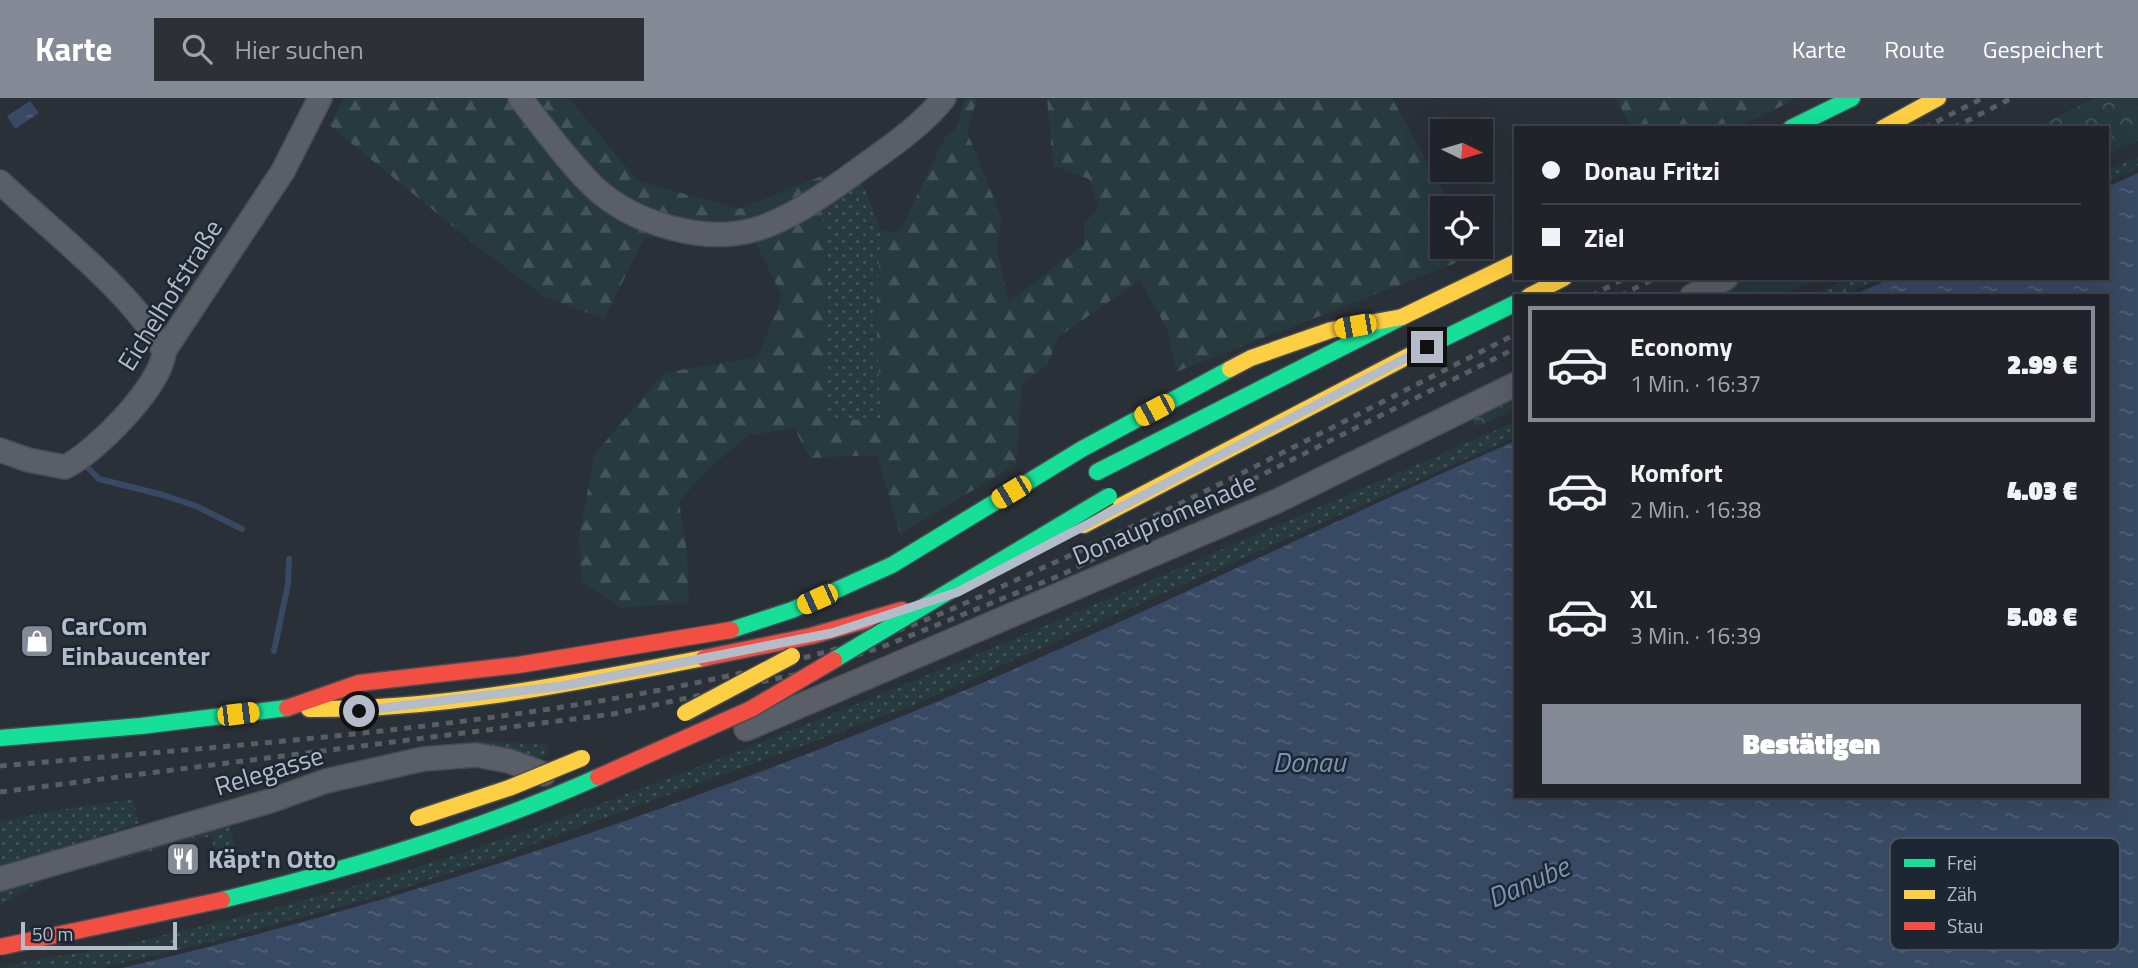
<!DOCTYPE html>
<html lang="de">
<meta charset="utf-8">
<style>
:root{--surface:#20242a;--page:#2d3036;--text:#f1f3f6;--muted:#a2a4a8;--line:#3d4147;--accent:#848b96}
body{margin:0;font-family:"Titillium Web",sans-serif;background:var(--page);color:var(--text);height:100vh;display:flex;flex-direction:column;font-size:26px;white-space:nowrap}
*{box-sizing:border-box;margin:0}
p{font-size:23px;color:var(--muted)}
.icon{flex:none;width:38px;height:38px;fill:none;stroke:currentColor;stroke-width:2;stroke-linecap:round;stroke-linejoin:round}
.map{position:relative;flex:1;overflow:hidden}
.sheet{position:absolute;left:1514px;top:196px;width:595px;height:504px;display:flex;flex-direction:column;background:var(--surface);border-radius:0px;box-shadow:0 7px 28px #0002,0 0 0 2px var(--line)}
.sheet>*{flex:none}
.banner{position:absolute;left:1514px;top:28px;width:595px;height:154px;border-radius:0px;box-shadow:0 7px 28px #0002,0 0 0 2px var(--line);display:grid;align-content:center;height:154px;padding:0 28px;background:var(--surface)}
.needle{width:46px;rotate:95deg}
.tools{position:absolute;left:1430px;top:21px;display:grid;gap:14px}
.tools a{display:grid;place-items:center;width:63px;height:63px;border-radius:0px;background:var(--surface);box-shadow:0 7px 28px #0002,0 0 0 2px var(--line);font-size:35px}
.scale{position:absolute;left:21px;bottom:18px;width:156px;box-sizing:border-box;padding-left:7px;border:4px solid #b4bcc9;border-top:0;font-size:19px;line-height:24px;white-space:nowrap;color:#b4bcc9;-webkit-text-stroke:5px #1d2633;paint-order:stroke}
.end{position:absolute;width:32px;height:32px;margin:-16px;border:9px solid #b4bcc9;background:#111;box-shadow:0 0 0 4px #111}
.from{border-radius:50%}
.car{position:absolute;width:21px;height:42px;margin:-21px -10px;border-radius:9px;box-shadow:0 0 5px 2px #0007;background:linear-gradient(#f5c518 24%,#345 0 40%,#f5c518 0 76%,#345 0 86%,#f5c518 0)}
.banner b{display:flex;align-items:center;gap:24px;height:66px;font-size:26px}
.banner b+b{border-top:2px solid var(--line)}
.banner i{width:18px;height:18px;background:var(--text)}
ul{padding:12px 0 0;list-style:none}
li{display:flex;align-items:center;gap:21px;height:116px;margin:0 14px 10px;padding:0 14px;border:4px solid transparent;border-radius:0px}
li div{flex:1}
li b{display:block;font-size:26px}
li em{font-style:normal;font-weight:800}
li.on{border-color:var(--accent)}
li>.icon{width:63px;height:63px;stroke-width:1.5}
.action{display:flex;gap:14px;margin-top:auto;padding:14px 28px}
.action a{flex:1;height:80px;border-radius:0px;background:var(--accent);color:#fff;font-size:28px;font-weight:800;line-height:80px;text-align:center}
header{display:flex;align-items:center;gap:42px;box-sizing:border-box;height:98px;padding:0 35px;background:var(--accent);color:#fff}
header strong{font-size:33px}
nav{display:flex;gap:38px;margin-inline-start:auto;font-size:24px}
.search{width:490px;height:63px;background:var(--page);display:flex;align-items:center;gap:18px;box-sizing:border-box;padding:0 24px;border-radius:0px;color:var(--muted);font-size:26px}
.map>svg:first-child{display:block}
.grass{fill:url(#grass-dots)}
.forest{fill:url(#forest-firs)}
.park{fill:url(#park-crowns)}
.water{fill:url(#water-ripples)}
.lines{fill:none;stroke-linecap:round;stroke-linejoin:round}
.stream{stroke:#384963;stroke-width:6}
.street-casing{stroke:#484c53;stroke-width:26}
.fast-casing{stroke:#484c53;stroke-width:19}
.slow-casing{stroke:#484c53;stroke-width:19}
.jam-casing{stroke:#484c53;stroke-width:19}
.street{stroke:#5a5e66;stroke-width:23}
.fast{stroke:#16e098;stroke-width:16}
.slow{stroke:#ffcf43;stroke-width:16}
.jam{stroke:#f24e42;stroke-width:16}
.rail{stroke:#595d64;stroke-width:5;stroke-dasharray:7 7;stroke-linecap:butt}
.fast-bridge-casing{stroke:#474c53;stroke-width:19;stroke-linecap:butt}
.slow-bridge-casing{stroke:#474c53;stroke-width:19;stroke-linecap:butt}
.jam-bridge-casing{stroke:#474c53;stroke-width:19;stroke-linecap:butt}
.fast-bridge{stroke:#16e098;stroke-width:16}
.slow-bridge{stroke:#ffcf43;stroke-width:16}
.jam-bridge{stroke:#f24e42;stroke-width:16}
.route{stroke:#b4bcc9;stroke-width:9}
.labels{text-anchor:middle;stroke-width:5;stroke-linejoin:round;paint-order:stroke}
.street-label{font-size:26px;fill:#b4bcc9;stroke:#1d2633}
.poi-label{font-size:26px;font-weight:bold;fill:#b4bcc9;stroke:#1d2633;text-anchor:start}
.water-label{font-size:28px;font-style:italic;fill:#7c92b1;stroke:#1d2633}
.key{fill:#1d2633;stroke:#4a5360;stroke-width:2}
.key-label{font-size:19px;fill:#b4bcc9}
</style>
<header>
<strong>Karte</strong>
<div class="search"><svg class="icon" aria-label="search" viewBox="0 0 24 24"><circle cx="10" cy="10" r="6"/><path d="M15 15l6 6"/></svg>Hier suchen</div>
<nav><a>Karte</a><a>Route</a><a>Gespeichert</a></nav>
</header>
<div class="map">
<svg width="2138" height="870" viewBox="0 0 2138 870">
<defs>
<pattern id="grass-dots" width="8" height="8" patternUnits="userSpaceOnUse" patternTransform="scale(1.75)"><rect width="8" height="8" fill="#273a3e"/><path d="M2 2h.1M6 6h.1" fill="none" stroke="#445559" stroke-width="1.8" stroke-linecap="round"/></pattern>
<pattern id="forest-firs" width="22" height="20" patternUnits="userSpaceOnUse" patternTransform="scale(1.75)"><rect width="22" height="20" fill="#273a3e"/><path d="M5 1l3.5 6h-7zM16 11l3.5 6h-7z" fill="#445559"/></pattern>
<pattern id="park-crowns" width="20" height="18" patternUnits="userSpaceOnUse" patternTransform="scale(1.75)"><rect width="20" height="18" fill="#273a3e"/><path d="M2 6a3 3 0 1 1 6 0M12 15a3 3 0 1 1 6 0" fill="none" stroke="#445559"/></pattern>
<pattern id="water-ripples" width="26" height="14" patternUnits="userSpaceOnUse" patternTransform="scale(1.75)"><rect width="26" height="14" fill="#384963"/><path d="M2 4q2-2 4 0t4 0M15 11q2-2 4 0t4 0" fill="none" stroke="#526178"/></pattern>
</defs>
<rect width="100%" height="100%" fill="#2a3038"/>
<!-- grass -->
<path class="grass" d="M2138 59V70L2107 83V72Z
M862 84 881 132 876 214 881 321 827 322 826 140 820 103Z
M1853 180H1880L1840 198H1811Z
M1515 324V339L911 608 496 760 379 798 218 842 101 870H0C37 858 80 857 119 848 248 818 377 785 502 741 848 620 1180 469 1515 324Z
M475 642 548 647 547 657 529 663 480 650Z
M133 701 139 725 0 771V724L45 714Z
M229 724 237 755 216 757 211 738 47 780 0 807V795L10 785Z"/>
<!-- forest -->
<path class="forest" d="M344 0H569L638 83 739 111 827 76 820 103 826 140 828 322 881 321 876 214 881 132 895 135 902 129 945 39 957 30 965 0H977L967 34 1002 121 997 152 1009 204 1084 146V126L1099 110 1089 81 1053 68 1047 0H1392L1452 110H1442V149H1465L1461 163 1176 274 1167 231 1140 182 1058 239 1048 267 1022 285 1016 366 900 436 877 357 810 360 794 330 749 337 707 372 679 404 687 454 689 505 622 510 582 484 579 442 594 357 664 275 758 259 782 198 755 143 645 139 604 221 545 199 482 152 329 27Z
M1616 0H1798L1736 30H1631Z"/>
<!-- park -->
<path class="park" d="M2094 0H2138V43L2107 56V30H2036Z
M1741 180H1820L1779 198H1707Z
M1515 297V312L1476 329 1474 325 1476 317Z"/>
<!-- water -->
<path class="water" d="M30 3 39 15 15 31 7 18Z
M2138 75V870H122C413 802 707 702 982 585 1162 508 1337 421 1515 343L1516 698H2107V198H1851L1892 180H2107V89Z"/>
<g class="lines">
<!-- stream -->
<path class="stream" d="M84 366 99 381 163 397 196 408 242 431
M274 553 288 486 289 461"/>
<!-- street casing -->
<g class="street-casing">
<path id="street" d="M520 0C544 30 567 63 595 90 633 125 703 146 753 132 787 123 822 98 850 78 882 54 918 32 944 0
M0 84C49 131 133 194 164 253
M1692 198 1726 180
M0 352 28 362 65 369C95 355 163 286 164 253L283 73 320 0
M746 631 1275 404 1516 286
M0 781 270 703 326 683 423 661 476 657 509 663 544 676"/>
</g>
<!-- fast casing -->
<g class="fast-casing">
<path id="fast" d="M1791 30 1852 0
M1420 252 1516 205
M1097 374 1402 219
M731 532 792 512 892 467 1082 351 1230 271
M0 640 141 628 287 610"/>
</g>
<!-- slow casing -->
<g class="slow-casing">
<path id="slow" d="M1883 30 1938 0
M1529 198 1564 180
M1230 271 1251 260 1331 232 1402 219 1516 164
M1084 427 1420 252
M309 611C443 612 573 585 704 560"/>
</g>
<!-- jam casing -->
<g class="jam-casing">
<path id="jam" d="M704 560 811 538 902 512
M287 610 359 585 518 567 731 532"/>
</g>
<!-- street -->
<use href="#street" class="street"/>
<!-- fast -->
<use href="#fast" class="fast"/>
<!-- slow -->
<use href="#slow" class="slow"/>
<!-- jam -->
<use href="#jam" class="jam"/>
<!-- rail -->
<path class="rail" d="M1924 30 1983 0
M1953 30 2012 0
M1591 198 1625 180
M1620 198 1655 180
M0 668C291 642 589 625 871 541 932 523 991 493 1049 467 1207 396 1361 314 1516 236
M0 694 613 616 802 575 882 549 1059 478 1516 250"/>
<!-- fast-bridge casing -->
<g class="fast-bridge-casing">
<path id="fast-bridge" d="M834 562 1109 398
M222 802C350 771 478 733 598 679"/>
</g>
<!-- slow-bridge casing -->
<g class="slow-bridge-casing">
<path id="slow-bridge" d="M685 615 792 558
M418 720 509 690 582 660"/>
</g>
<!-- jam-bridge casing -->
<g class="jam-bridge-casing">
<path id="jam-bridge" d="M598 679 751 611 834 562
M0 849 222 802"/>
</g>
<!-- fast-bridge -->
<use href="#fast-bridge" class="fast-bridge"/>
<!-- slow-bridge -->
<use href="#slow-bridge" class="slow-bridge"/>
<!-- jam-bridge -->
<use href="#jam-bridge" class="jam-bridge"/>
</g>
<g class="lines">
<!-- route -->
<path class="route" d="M359 613 561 588 832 535 958 494 1427 249"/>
</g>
<!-- icons -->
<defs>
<g id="shop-square" transform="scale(1.75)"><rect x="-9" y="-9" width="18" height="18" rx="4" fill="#848b96" stroke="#1d2633"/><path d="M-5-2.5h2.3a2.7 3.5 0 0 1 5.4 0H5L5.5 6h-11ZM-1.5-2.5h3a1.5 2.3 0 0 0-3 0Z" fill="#fff"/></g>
<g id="restaurant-square" transform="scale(1.75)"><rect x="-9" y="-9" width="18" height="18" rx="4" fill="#848b96" stroke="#1d2633"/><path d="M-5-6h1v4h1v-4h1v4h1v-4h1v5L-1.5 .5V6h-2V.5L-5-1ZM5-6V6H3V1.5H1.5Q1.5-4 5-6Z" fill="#fff"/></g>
</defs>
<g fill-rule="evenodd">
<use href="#shop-square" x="37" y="543"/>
<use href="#restaurant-square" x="183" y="761"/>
</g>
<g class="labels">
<!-- street labels -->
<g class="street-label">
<text transform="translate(170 197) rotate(-58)" y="9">Eichelhofstraße</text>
<text transform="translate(1164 421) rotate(-23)" y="9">Donaupromenade</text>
<text transform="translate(269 673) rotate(-17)" y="9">Relegasse</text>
</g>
<!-- poi labels -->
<g class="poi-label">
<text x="61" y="537">CarCom<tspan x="61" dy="30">Einbaucenter</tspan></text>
<text x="208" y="770">Käpt'n Otto</text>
</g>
<!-- water labels -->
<g class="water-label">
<text x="1309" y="674">Donau</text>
<text transform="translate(1528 784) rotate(-24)" y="10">Danube</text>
</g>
</g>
<!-- legend -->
<rect x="1890" y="740" width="230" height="112" rx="10" class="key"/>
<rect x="1904" y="761" width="31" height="8" fill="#16e098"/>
<rect x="1904" y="792" width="31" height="9" fill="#ffcf43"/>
<rect x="1904" y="824" width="31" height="8" fill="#f24e42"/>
<g class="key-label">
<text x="1947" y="772">Frei</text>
<text x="1947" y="803">Zäh</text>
<text x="1947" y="835">Stau</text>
</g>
</svg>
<div class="tools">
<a><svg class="needle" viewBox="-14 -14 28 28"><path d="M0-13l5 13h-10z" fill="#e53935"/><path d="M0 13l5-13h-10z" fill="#a2a4a8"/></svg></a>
<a><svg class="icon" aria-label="locate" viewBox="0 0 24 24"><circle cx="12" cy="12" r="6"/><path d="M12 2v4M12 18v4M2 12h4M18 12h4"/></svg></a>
</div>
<div class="scale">50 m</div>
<i class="end from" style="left:359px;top:613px"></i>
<i class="end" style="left:1427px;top:249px"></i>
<i class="car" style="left:1355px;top:228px;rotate:260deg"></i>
<i class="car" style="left:1154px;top:312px;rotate:242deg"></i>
<i class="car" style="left:1011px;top:394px;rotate:239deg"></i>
<i class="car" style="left:817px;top:501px;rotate:246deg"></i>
<i class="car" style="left:238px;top:616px;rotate:83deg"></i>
<div class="banner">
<b><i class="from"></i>Donau Fritzi</b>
<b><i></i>Ziel</b>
</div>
<section class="sheet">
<ul>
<li class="on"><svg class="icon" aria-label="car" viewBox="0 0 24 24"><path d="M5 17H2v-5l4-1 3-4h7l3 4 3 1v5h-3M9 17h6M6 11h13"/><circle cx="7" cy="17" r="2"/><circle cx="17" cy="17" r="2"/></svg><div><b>Economy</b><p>1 Min. · 16:37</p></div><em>2.99 €</em></li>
<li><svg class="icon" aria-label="car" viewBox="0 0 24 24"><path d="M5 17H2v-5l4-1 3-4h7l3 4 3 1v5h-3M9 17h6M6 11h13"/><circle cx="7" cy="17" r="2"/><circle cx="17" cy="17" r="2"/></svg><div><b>Komfort</b><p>2 Min. · 16:38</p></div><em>4.03 €</em></li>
<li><svg class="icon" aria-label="car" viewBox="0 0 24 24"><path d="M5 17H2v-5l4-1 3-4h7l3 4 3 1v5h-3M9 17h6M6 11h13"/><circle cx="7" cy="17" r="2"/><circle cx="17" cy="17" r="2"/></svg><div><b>XL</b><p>3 Min. · 16:39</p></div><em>5.08 €</em></li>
</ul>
<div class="action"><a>Bestätigen</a></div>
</section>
</div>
